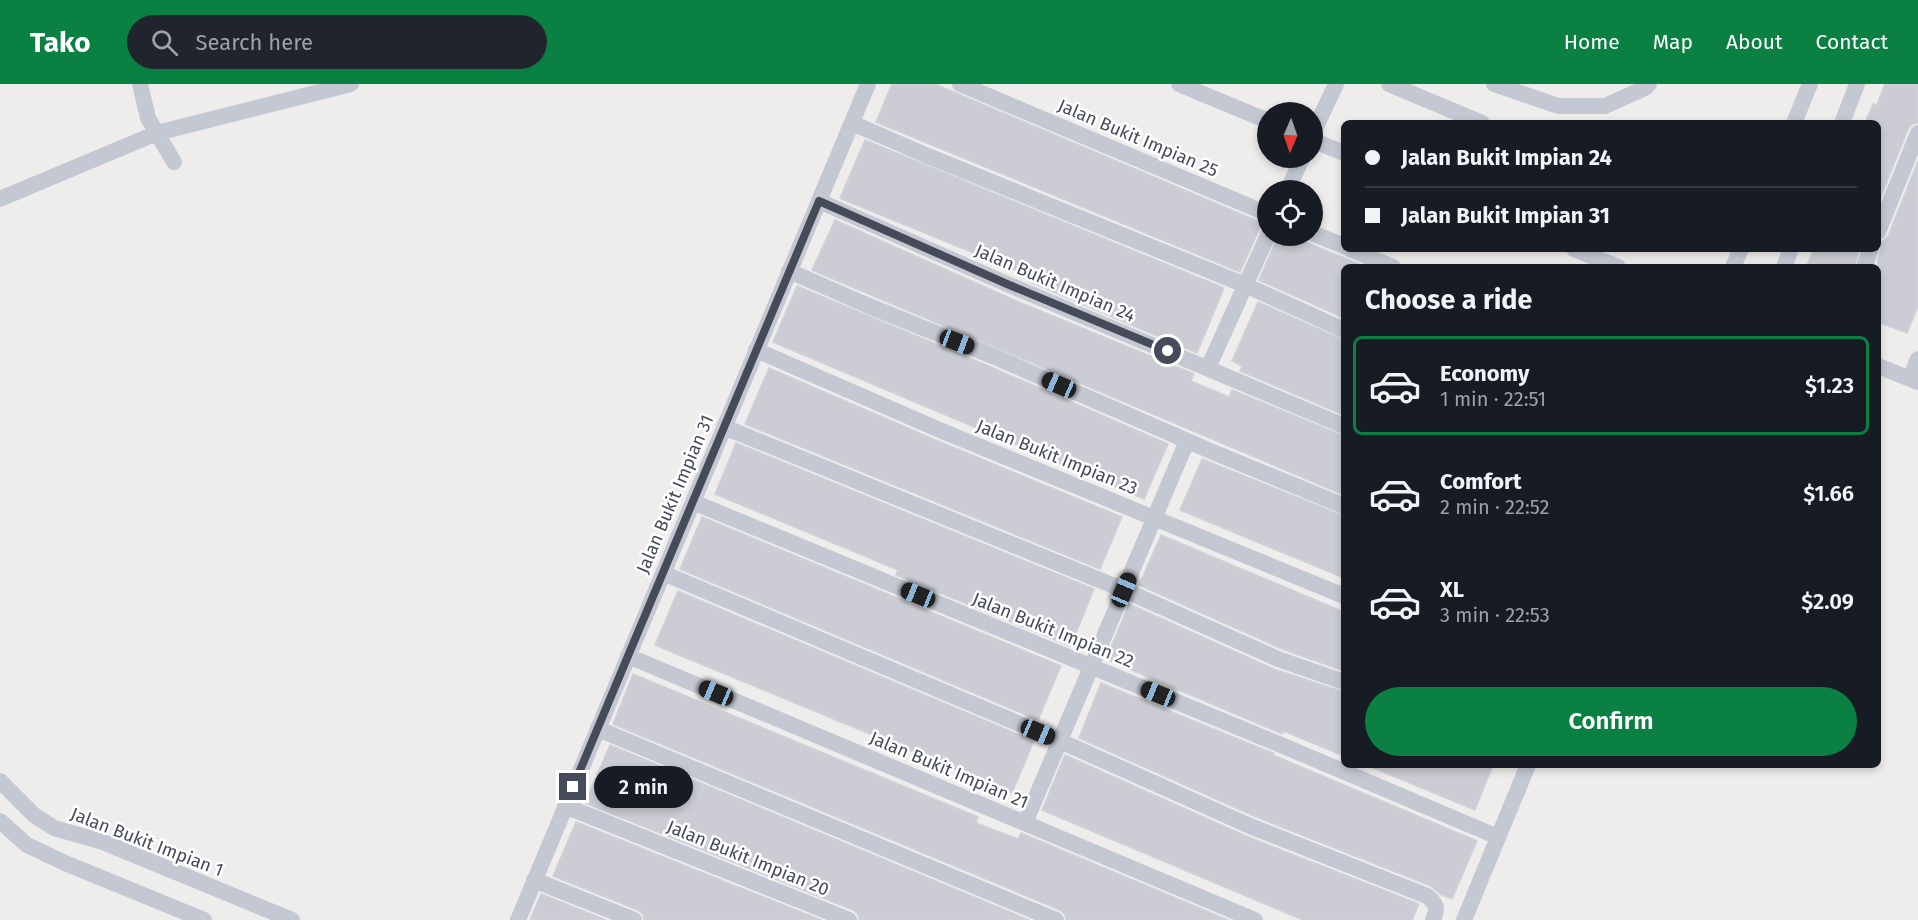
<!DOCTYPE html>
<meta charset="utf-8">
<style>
:root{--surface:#171b24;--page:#20242c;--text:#f1f3f6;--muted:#9ea1a6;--line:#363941;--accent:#0b8043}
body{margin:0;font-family:"Fira Sans",sans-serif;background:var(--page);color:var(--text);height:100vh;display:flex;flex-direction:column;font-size:22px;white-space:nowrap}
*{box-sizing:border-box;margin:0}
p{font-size:20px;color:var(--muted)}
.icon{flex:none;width:33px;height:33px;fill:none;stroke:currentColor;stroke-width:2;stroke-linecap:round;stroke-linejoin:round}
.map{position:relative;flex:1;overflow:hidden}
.side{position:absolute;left:1341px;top:180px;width:540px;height:504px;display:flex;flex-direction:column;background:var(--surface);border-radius:9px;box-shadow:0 3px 9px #0003}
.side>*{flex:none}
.hud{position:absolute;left:1341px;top:36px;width:540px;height:132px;border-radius:9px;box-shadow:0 3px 9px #0003;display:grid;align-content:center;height:132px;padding:0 24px;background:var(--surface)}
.needle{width:39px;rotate:182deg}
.controls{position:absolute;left:1257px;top:18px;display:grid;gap:12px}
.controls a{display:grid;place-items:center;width:66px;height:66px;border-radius:50%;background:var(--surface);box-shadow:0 3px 9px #0003;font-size:30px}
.end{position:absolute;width:27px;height:27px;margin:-14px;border:8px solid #454b58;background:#fff;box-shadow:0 0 0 3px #fff}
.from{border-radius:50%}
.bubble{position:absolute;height:42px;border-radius:21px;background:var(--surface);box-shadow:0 3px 9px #0003;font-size:20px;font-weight:600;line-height:42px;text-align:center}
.car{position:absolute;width:18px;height:36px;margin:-18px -9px;border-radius:8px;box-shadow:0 0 4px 2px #0007;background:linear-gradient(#222 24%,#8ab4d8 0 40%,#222 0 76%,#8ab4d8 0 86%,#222 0)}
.hud b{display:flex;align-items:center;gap:21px;height:57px;font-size:22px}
.hud b+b{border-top:2px solid var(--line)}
.hud i{width:15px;height:15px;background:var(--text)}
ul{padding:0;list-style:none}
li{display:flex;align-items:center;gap:18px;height:99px;margin:0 12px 9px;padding:0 12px;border:3px solid transparent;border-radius:9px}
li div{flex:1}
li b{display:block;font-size:22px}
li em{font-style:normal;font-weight:600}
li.selected{border-color:var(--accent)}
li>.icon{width:54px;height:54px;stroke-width:1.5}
h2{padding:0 24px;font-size:27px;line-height:72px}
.primary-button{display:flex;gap:12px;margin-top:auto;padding:12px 24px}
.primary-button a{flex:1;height:69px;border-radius:36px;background:var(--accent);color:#fff;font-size:24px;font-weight:600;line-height:69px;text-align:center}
header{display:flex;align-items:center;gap:36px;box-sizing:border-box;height:84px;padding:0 30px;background:var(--accent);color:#fff}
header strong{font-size:28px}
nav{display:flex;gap:33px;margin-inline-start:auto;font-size:21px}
.search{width:420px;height:54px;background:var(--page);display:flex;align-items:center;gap:15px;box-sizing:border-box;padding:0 21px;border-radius:33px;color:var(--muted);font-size:22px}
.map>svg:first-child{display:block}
.building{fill:#cccdd4;stroke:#d0d1d7;stroke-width:1.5}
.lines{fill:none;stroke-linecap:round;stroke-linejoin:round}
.minor{stroke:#c3c8d3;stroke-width:16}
.route{stroke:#454b58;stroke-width:8}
.labels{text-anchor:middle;stroke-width:5;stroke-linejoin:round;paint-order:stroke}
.street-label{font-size:18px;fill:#454b58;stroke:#fff}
</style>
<header>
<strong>Tako</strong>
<div class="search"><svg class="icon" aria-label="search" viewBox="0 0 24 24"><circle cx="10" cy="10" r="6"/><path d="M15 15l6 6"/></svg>Search here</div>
<nav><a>Home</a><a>Map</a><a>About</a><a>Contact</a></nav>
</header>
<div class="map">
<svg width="1918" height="836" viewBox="0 0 1918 836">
<rect width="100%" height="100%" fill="#efedec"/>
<!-- building -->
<path class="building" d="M892 0H935L1262 139 1240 188 876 38Z
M1885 0H1918V39L1912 40 1908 45 1878 120V39H1865L1873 20 1877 21Z
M865 56 1224 204 1197 269 1028 197 1030 192 844 116 840 114Z
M1918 77V222L1907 249 1878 238V176L1881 164 1879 158 1884 157 1888 152Z
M835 136 1019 218 1194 290 1191 297 1229 313 1232 306 1344 352V411L812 186Z
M1278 152H1300L1308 159 1366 183H1344V234L1259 196Z
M1814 165H1860L1854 183H1806Z
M797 202 991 283 1168 360 1144 415 773 258Z
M1258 218 1344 256V331L1240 287 1242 282 1232 277Z
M769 284 938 357 1122 433 1100 485 745 340Z
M736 359 1094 505 1071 561 1070 562 896 491 898 486 715 410Z
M1202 375 1344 432V494L1180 426Z
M702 433 1061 582 1038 636 680 485Z
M1161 451 1344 528V587L1282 565 1139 501Z
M678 507 1034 657 1012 709 655 561Z
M1129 520 1274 585 1344 608V672L1283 647 1282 650 1106 575Z
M633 590 978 733 976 739 1018 755 1021 749 1228 836H1066L1065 830 1060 826 613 640Z
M1101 599 1265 666 1274 669 1273 671 1477 757 1452 815 1440 810 1431 802 1254 732 1079 654Z
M610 661 1029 836H859L858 830 853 826 585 719Z
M1065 671 1246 752 1419 820 1412 836H1303L1042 726Z
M1366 681H1493L1475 726Z
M576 738 821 836H644L643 830 638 826 553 792Z
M541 810 606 836H530Z"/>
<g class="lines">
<!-- minor -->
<path class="minor" d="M140 0 148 34 174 78
M960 0 1268 130
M1179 0 1268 37
M1389 0 1482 39
M1494 0 1558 22H1605L1645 4 1649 0
M852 39 928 72 1245 201 1344 246
M1794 39 1810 0
M1842 39 1857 0
M1312 51 1336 0
M1312 56 1344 69
M1288 106 1302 74
M0 115 157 49 351 0
M819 117 1007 200 1344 342
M1878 148 1918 49
M1312 149 1344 162
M1350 165 1393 183
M1574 165 1618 183
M1733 183 1741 165
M1784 183 1791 165
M1864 183 1871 165
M789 187 869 222 995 273 1213 368 1344 422
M756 266 942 347 1344 512
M1878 282 1918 298
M1208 284 1268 151
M1910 295 1918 275
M724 343 1124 506 1278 575 1344 598
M693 418 1269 656 1498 753
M663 489 1060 657 1250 742 1427 812C1437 820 1438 824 1433 836
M628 572 1255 836
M598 645 1056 836
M0 697 34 731 54 744 103 758 292 836
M565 722 849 836
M0 737 27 761 65 779 204 836
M1025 739 1187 357
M534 796 634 836
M518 836 868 0
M1464 836 1528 681"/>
</g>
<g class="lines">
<!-- route -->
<path class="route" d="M573 703 819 117 1007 200 1168 267"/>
</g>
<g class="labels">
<!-- street labels -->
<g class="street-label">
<text transform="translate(1138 54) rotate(23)" y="6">Jalan Bukit Impian 25</text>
<text transform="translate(1055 199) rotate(23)" y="6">Jalan Bukit Impian 24</text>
<text transform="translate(1057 373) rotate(22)" y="6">Jalan Bukit Impian 23</text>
<text transform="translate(675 410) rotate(-67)" y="6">Jalan Bukit Impian 31</text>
<text transform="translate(1053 546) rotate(22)" y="6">Jalan Bukit Impian 22</text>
<text transform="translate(949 686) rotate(23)" y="6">Jalan Bukit Impian 21</text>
<text transform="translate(147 758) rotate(21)" y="6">Jalan Bukit Impian 1</text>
<text transform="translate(748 774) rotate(22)" y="6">Jalan Bukit Impian 20</text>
</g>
</g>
</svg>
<div class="controls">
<a><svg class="needle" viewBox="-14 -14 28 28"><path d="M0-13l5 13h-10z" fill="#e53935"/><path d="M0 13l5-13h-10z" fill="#9ea1a6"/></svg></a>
<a><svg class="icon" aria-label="locate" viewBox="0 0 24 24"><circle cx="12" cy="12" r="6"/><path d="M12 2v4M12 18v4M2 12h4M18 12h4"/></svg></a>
</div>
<i class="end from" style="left:1168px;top:267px"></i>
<i class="end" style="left:573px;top:703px"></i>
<div class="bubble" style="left:594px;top:682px;width:99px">2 min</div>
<i class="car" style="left:957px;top:258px;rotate:111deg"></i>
<i class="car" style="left:1059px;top:301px;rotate:294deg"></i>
<i class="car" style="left:1124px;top:506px;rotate:23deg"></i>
<i class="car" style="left:918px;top:511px;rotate:292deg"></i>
<i class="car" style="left:716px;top:609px;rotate:293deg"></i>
<i class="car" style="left:1158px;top:610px;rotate:292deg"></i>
<i class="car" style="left:1038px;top:648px;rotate:113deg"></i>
<div class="hud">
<b><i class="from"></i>Jalan Bukit Impian 24</b>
<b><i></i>Jalan Bukit Impian 31</b>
</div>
<section class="side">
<h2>Choose a ride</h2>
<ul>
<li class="selected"><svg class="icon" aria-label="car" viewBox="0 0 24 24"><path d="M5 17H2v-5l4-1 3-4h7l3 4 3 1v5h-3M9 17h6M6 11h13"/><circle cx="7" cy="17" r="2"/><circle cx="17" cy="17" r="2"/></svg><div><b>Economy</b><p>1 min · 22:51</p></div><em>$1.23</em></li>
<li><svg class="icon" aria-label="car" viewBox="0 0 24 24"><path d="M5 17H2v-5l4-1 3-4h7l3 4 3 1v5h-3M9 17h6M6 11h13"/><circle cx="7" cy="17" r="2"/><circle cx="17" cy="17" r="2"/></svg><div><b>Comfort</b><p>2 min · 22:52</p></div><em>$1.66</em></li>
<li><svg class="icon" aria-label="car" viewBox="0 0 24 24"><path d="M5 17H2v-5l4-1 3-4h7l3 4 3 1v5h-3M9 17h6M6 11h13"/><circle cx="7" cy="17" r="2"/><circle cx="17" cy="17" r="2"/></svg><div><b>XL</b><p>3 min · 22:53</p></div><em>$2.09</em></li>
</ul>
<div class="primary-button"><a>Confirm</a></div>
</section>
</div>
